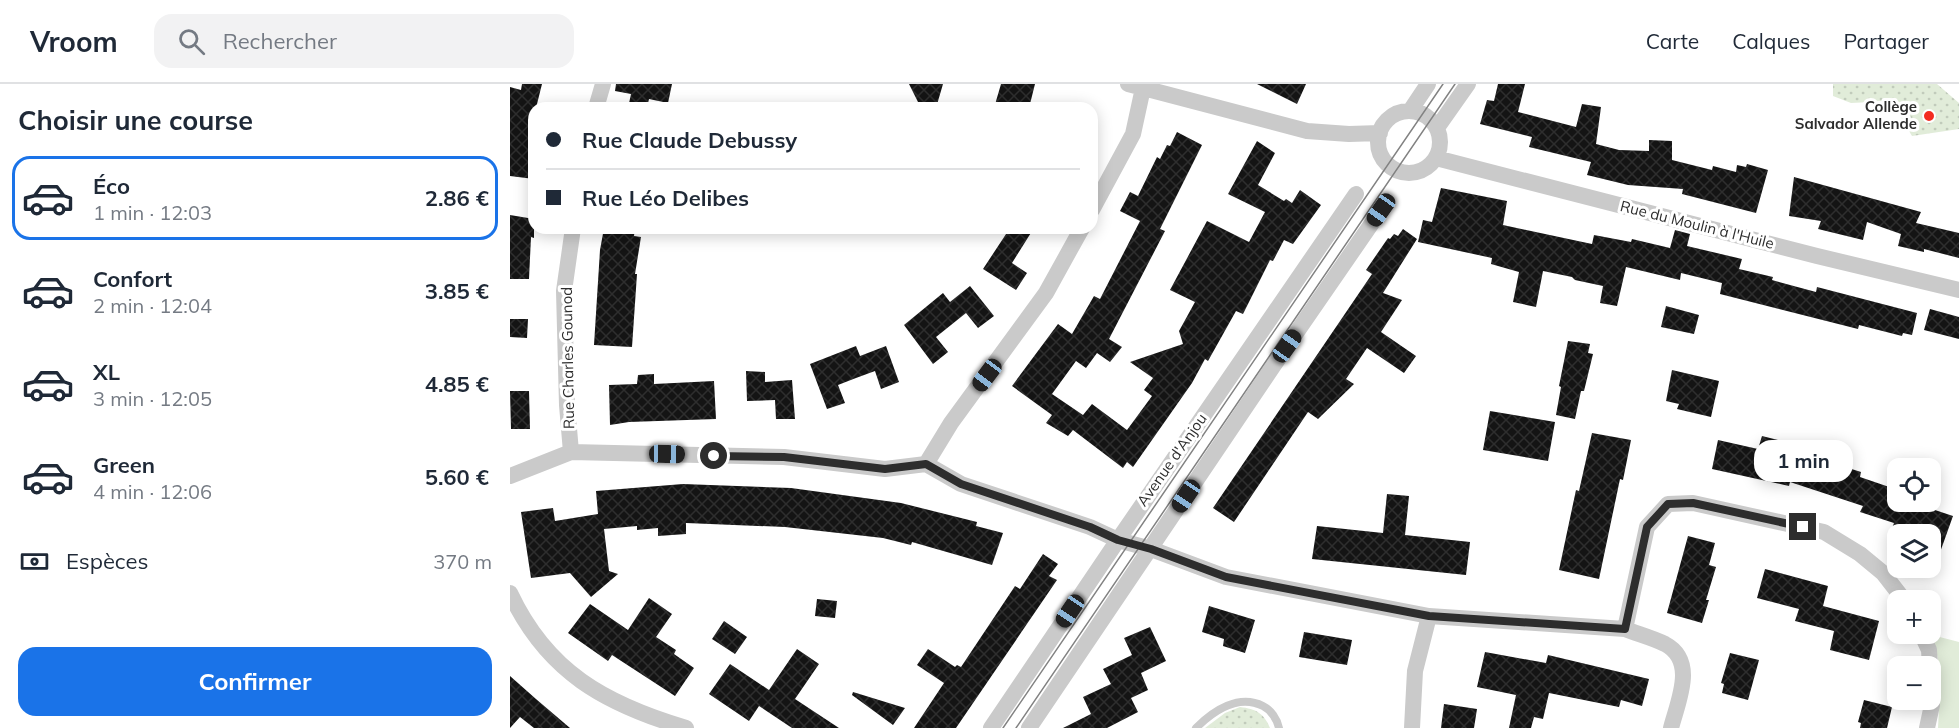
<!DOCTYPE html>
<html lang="fr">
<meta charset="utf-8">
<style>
:root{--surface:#fff;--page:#f2f2f3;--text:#1f2937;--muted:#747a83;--line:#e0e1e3;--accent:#1a73e8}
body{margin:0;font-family:Mulish,sans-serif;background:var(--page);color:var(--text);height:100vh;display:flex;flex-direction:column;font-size:22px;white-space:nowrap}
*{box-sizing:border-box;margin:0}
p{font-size:20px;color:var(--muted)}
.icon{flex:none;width:33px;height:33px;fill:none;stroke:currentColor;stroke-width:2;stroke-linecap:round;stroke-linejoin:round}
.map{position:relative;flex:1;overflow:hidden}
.sheet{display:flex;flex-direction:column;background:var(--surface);width:510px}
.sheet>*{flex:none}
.guide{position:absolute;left:18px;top:18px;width:570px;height:132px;border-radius:18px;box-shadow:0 3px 15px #0003;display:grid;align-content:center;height:132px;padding:0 18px;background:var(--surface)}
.buttons{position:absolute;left:1377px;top:374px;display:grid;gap:12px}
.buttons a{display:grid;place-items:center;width:54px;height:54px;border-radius:12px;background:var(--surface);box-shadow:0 3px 15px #0003;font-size:30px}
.end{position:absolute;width:27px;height:27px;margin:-14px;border:8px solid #2d2d2d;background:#fff;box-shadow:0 0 0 3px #fff}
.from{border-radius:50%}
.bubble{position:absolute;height:42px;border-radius:18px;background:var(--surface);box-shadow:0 3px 15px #0003;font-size:20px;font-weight:700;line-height:42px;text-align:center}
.car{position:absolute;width:18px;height:36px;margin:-18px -9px;border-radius:8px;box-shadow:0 0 4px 2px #0007;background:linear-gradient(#222 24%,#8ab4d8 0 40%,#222 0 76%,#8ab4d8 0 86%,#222 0)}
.guide b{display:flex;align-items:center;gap:21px;height:57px;font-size:22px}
.guide b+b{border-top:2px solid var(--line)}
.guide i{width:15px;height:15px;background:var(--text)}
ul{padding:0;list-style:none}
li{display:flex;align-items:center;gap:18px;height:84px;margin:0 12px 9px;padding:0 6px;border:3px solid transparent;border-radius:18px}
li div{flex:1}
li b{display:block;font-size:22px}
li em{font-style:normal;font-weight:700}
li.selected{border-color:var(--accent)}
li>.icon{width:54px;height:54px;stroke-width:1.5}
h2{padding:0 18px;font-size:27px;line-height:72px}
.pay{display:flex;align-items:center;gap:15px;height:66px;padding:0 18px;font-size:22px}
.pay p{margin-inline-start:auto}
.action{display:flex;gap:12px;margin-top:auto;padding:12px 18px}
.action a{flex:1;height:69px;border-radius:18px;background:var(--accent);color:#fff;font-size:24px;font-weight:700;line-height:69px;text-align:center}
header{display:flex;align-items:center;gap:36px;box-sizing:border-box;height:84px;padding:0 30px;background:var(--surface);border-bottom:2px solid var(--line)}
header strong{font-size:28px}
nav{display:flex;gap:33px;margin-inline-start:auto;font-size:21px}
.search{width:420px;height:54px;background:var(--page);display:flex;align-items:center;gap:15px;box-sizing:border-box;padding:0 21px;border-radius:18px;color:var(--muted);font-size:22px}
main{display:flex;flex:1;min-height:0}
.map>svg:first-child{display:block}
.grass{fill:url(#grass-dots)}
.garden{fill:#e1ecd9}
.building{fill:url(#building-cross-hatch)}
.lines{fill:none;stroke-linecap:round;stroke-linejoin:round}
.service{stroke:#cacaca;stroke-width:8}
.minor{stroke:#cacaca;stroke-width:16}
.tram{stroke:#828282;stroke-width:1.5}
.route{stroke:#2d2d2d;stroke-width:8}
.poi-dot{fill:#f32c20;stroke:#fff;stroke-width:2}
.labels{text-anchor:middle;stroke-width:6;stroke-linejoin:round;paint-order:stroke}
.poi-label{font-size:15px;font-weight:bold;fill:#2d2d2d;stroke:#fff;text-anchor:end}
.street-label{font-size:15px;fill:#2d2d2d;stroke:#fff}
</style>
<header>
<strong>Vroom</strong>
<div class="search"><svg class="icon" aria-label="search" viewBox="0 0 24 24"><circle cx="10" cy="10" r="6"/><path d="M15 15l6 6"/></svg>Rechercher</div>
<nav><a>Carte</a><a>Calques</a><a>Partager</a></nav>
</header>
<main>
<section class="sheet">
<h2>Choisir une course</h2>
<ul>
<li class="selected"><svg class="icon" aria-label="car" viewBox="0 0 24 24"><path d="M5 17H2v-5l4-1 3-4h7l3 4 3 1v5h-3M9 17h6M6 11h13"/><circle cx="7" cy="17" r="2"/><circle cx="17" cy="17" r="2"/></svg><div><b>Éco</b><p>1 min · 12:03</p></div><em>2.86 €</em></li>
<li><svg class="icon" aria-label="car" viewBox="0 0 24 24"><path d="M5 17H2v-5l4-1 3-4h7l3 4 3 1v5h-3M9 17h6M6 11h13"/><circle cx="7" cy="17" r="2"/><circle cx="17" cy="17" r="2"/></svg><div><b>Confort</b><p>2 min · 12:04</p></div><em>3.85 €</em></li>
<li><svg class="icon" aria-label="car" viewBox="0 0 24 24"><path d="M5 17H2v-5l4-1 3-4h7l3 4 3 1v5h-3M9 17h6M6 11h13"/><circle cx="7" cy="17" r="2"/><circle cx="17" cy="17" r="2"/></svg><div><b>XL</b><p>3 min · 12:05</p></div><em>4.85 €</em></li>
<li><svg class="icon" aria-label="car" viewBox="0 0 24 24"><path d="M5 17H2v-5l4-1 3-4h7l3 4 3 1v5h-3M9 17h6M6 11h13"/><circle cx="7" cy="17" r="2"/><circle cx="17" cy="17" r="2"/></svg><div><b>Green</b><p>4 min · 12:06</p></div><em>5.60 €</em></li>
</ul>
<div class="pay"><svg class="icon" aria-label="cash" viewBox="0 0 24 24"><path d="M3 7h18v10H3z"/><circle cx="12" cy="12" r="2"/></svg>Espèces<p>370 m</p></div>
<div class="action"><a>Confirmer</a></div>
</section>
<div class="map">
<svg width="1449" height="644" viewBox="0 0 1449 644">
<defs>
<pattern id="grass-dots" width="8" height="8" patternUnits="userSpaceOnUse" patternTransform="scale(1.5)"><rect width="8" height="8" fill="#e1ecd9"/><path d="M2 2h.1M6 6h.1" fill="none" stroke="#c1cbbb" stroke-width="1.8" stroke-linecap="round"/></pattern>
<pattern id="building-cross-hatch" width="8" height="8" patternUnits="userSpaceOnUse" patternTransform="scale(1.5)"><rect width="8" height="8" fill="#141414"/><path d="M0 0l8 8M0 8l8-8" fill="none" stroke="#2e2e2e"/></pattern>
</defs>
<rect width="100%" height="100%" fill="#fff"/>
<!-- grass -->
<path class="grass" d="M1323 0H1427L1449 19V45L1402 52 1381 17 1341 19 1323 12Z
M730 623C746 625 754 629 760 644H695L715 629Z"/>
<!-- garden -->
<path class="garden" d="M1422 551 1449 558V644H1428L1431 587Z"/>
<!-- building -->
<path class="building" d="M12 0H32L26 24H24V95L0 92V3L11 6Z
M106 0H162L158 19 139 15 137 24H118L121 10 105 7Z
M399 0H433L426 24H411Z
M491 0H525L519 24H484Z
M747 0H796L787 20Z
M988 0H1015L1008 28 1066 43 1072 20 1091 23 1086 60 1109 66 1139 67V56L1162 57V76L1202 86 1203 82 1226 88 1227 81 1236 83 1237 80 1258 86 1246 129 1172 110 1173 105 1118 101 1077 91 1081 78 1019 63 1022 53 970 40 977 16 984 17Z
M667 48 692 61 650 145 655 147 599 255 612 263 600 278 587 269 576 284 566 277 542 310 573 331 582 320 617 346 642 312 634 306 643 294 620 278 673 260 669 247 685 218 660 206 697 137 739 158 755 128 718 110 747 57 765 69 748 101 774 117 776 115 782 119 790 106 811 121 783 160 774 156 763 177 760 176 733 230 726 227 698 277 695 275 682 299 623 383 617 378 613 384 563 346 558 352 536 339 542 331 502 302 548 240 562 250 584 212 590 215 630 137 610 127 620 108 628 112 647 73 650 75 657 61 660 62Z
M1284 93 1411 128 1406 139 1449 149V174L1414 165V168L1388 162 1391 150 1357 138 1353 156 1308 145 1311 137 1279 132Z
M931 104 997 117 993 141 1082 160 1084 151 1121 158 1122 155 1160 164 1165 146 1180 150 1177 162 1232 175 1229 185 1263 193 1262 196 1306 208 1307 203 1407 229 1402 251 1393 249 1392 252 1349 241 1348 245 1210 210 1212 199 1171 189 1170 196 1116 183 1107 222 1090 219 1093 202 1065 196 1062 193 1033 187 1026 223 1003 218 1009 188 981 180 982 174 908 158 913 136 922 138Z
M0 131 24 135V154L21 153 19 195H0Z
M94 144H125L124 152 131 153 125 190H127L122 263 84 261 90 166Z
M500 144H524L502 179 517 189 506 206 473 185Z
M893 145 907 155 873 209 892 216 871 248 906 272 894 289 857 264 836 295 844 300 808 335 798 328 724 438 703 424 862 190 856 186 878 154 880 155 884 150 888 152Z
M460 202 484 232 468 244 456 229 426 253 438 268 423 280 394 241 433 209 440 218Z
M1156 222 1189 231 1184 250 1151 243Z
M1420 225 1449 233V255L1414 246Z
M0 235H18L17 254 0 253Z
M1058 257 1080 260 1078 269 1083 270 1074 307H1071L1065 335 1046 331 1051 303 1049 302Z
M346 262 350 272 376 262 389 298 371 305 365 287 346 294 328 301 335 319 317 325 300 280Z
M1162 286 1209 297 1201 333 1167 325 1169 320 1156 317Z
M236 287 255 288V298L282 296 285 335H266L265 316 237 317Z
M144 290V300L204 297 206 335 119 338 100 341 99 301 127 300 128 291Z
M0 307H19L20 345H1Z
M980 327 1045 338 1038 377 973 366Z
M1082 349 1121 356 1113 396 1110 395 1089 495 1049 486 1066 406 1069 407Z
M1252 352 1304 365 1301 372 1351 388 1350 393 1388 406V417H1425L1422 425 1443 432 1423 488 1420 487V450H1392L1393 447 1382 444 1384 439 1350 428 1353 422 1280 398 1279 402 1202 385 1208 356 1248 365Z
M173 400 281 404 391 419 467 438 466 442 493 449 482 481 402 458 401 461 373 454 275 443 176 439V450L148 452V444L127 446V442L94 445 99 487 108 490 81 513 60 489 21 494 11 428 43 424 45 437 88 430 86 407Z
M877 410 899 412 895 451 960 458 956 491 802 475 807 442 873 449Z
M1178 452 1205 459 1199 481 1206 483 1196 516H1199L1192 539 1157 529Z
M533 470 548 480 539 492 547 496 446 644H404L434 599 407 581 418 565 445 583 447 581 451 583 505 502 510 505Z
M1255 485 1318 502 1313 522 1369 537 1359 576 1320 566 1324 547 1285 537 1289 525 1247 514Z
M139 514 162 530 146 553 166 566 164 570 184 584 165 612 102 571 98 577 58 549 80 520 118 546Z
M307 515 327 517 325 534 305 532Z
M699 522 745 536 735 569 713 562 714 555 692 548Z
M214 537 237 553 225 570 202 555Z
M640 543 656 577 631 589 638 606 621 614 628 628 597 644H553L581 630 573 613 601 600 593 585 622 571 614 554Z
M794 548 842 556 837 581 789 573Z
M287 565 309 580 285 615 329 644H282L249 622 239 637 199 610 220 580 259 606Z
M975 568 1036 579 1038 571 1139 595 1132 622 1111 616 1109 623 1039 609 1033 635 1024 633 1021 644H999L1006 611 967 603Z
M1220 569 1249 576 1238 616 1212 609 1214 600 1211 599Z
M0 592 26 615 60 644H24L10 633 0 644Z
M343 608 395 624 383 641 342 611Z
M1354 616 1382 623 1377 644H1350L1351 639 1348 638Z
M934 620 967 625 964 644H931Z"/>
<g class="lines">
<!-- service -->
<path class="service" d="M686 644C704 626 729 610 753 622 761 626 767 635 769 644"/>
<!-- minor -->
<path class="minor" d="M618 0 797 47 839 50 870 49
M86 24 93 0
M900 27 918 0
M868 58a31 31 0 1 1 62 0a31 31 0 1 1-62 0Z
M927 44 958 0
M926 74 1307 172 1449 206
M582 126 623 50 633 4
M61 368 57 321 54 207 63 144
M416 380 441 339 536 209 572 144
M0 392 61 368 274 373 375 385 416 380 451 400 580 443 608 456 641 465 716 493 919 532 1115 545 1137 443 1158 420 1183 419 1314 448 1350 470 1373 489 1394 516
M0 509C37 588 95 620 176 644
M1115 545C1128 550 1143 554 1155 560 1187 577 1168 617 1161 644
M1411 549 1419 566 1420 582
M481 644 608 456 846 110
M519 644 764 281 871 126
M902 644 905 587 919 532
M1417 644 1422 621 1420 593"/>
<!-- tram -->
<path class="tram" d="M493 644 933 0
M506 644 945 0"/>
</g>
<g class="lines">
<!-- route -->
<path class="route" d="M204 372 274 373 375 385 416 380 451 400 580 443 608 456 641 465 716 493 919 532 1115 545 1137 443 1158 420 1183 419 1293 443"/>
</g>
<!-- markers -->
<circle class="poi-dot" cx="1419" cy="32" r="6"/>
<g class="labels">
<!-- poi labels -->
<g class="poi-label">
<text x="1407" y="28">Collège<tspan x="1407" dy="17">Salvador Allende</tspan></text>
</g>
<!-- street labels -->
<g class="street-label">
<text transform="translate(1187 141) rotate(14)" y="5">Rue du Moulin à l'Huile</text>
<text transform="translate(58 274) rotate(-91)" y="5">Rue Charles Gounod</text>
<text transform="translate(662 376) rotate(-55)" y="5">Avenue d'Anjou</text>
</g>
</g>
</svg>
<div class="buttons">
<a><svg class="icon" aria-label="locate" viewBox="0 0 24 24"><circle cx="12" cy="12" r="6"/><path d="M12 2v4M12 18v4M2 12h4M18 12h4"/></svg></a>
<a><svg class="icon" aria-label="layers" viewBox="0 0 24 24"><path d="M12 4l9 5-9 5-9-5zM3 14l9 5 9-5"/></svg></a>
<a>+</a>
<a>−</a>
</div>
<i class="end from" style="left:204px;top:372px"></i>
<i class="end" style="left:1293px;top:443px"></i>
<div class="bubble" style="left:1244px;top:356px;width:99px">1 min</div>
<i class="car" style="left:871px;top:126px;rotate:215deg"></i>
<i class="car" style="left:777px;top:262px;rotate:35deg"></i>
<i class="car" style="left:477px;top:291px;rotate:217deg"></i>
<i class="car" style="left:157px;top:370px;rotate:91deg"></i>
<i class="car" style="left:676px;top:412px;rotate:214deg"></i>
<i class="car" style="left:560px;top:527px;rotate:214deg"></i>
<div class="guide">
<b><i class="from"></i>Rue Claude Debussy</b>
<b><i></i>Rue Léo Delibes</b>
</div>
</div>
</main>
